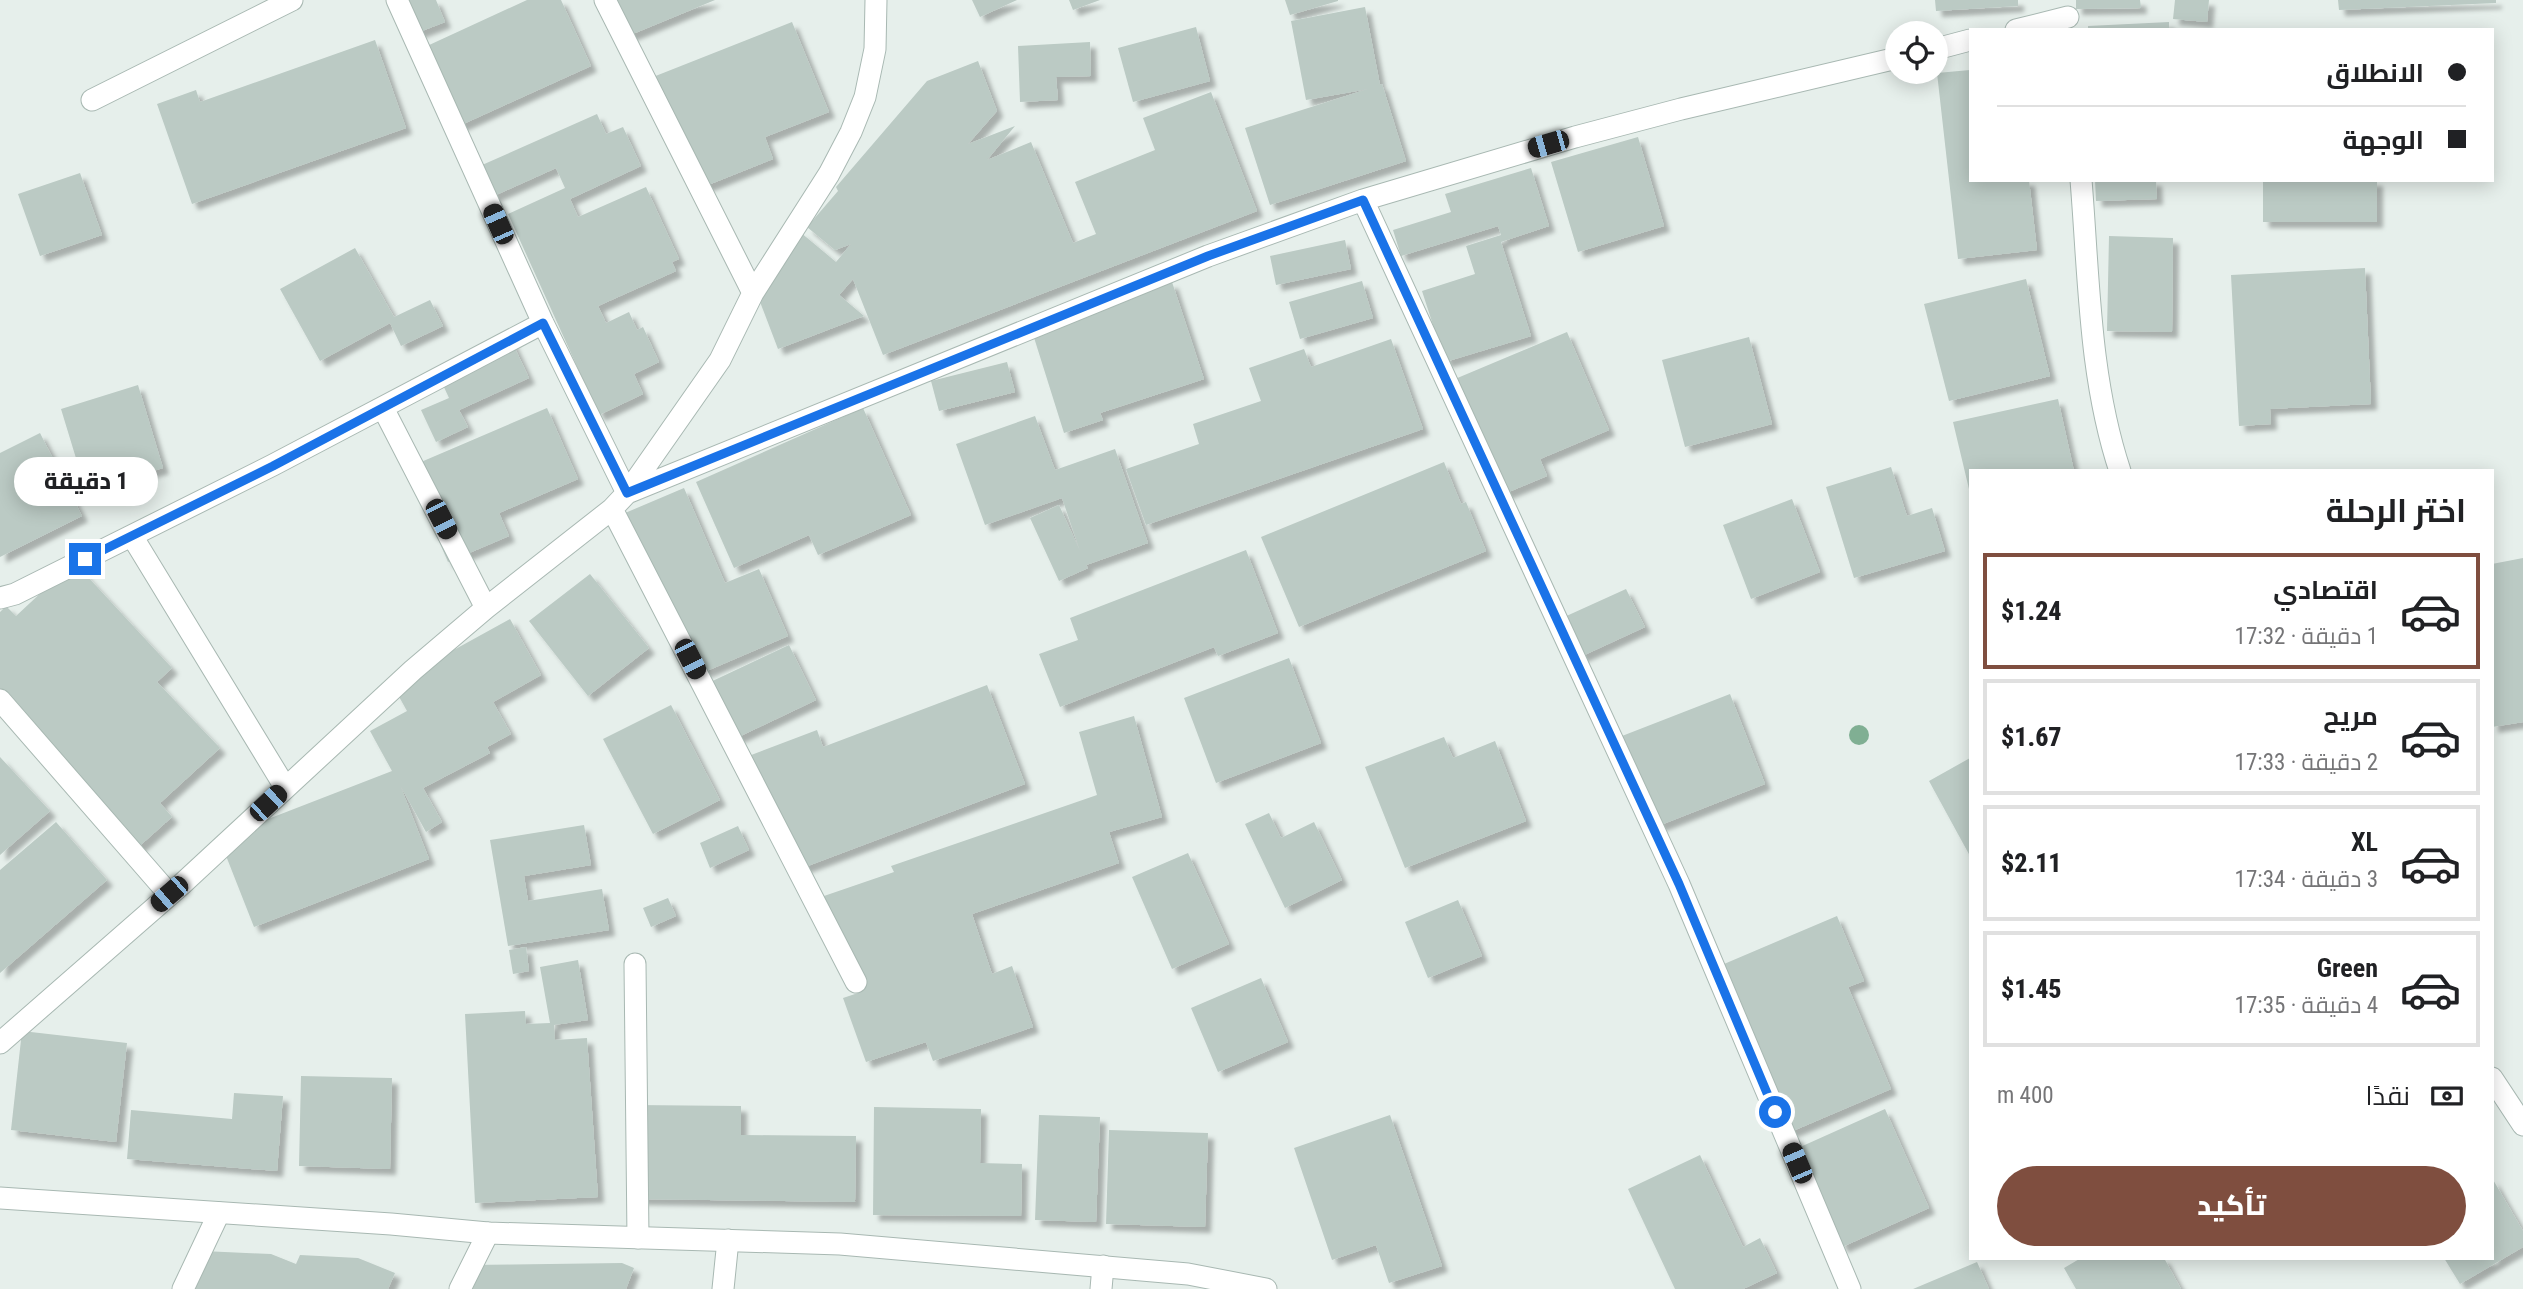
<!DOCTYPE html>
<html lang="ar">
<meta charset="utf-8">
<style>
:root{--surface:#fff;--page:#f2f2f2;--text:#202124;--muted:#757577;--line:#e0e0e0;--accent:#7f4e3f}
body{margin:0;font-family:"Roboto Condensed",Cairo,sans-serif;background:var(--page);color:var(--text);direction:rtl;height:100vh;display:flex;flex-direction:column;font-size:26px;white-space:nowrap}
*{box-sizing:border-box;margin:0}
p{font-size:23px;color:var(--muted)}
.icon{flex:none;width:38px;height:38px;fill:none;stroke:currentColor;stroke-width:2;stroke-linecap:round;stroke-linejoin:round}
.map{position:relative;flex:1;overflow:hidden;direction:ltr}
.panel{position:absolute;left:1969px;top:469px;width:525px;height:791px;display:flex;flex-direction:column;background:var(--surface);border-radius:0px;box-shadow:0 4px 18px #0003;direction:rtl}
.panel>*{flex:none}
.guide{position:absolute;left:1969px;top:28px;width:525px;height:154px;border-radius:0px;box-shadow:0 4px 18px #0003;direction:rtl;display:grid;align-content:center;height:154px;padding:0 28px;background:var(--surface)}
.buttons{position:absolute;left:1885px;top:21px;display:grid;gap:14px}
.buttons a{display:grid;place-items:center;width:63px;height:63px;border-radius:50%;background:var(--surface);box-shadow:0 4px 18px #0003;font-size:35px}
.end{position:absolute;width:32px;height:32px;margin:-16px;border:9px solid #1a73e8;background:#fff;box-shadow:0 0 0 4px #fff}
.from{border-radius:50%}
.bubble{position:absolute;height:49px;border-radius:24px;background:var(--surface);box-shadow:0 4px 18px #0003;font-size:23px;font-weight:800;line-height:49px;text-align:center;direction:rtl}
.car{position:absolute;width:21px;height:42px;margin:-21px -10px;border-radius:9px;box-shadow:0 0 5px 2px #0007;background:linear-gradient(#222 24%,#8ab4d8 0 40%,#222 0 76%,#8ab4d8 0 86%,#222 0)}
.guide b{display:flex;align-items:center;gap:24px;height:66px;font-size:26px}
.guide b+b{border-top:2px solid var(--line)}
.guide i{width:18px;height:18px;background:var(--text)}
ul{padding:0;list-style:none}
li{display:flex;align-items:center;gap:21px;height:116px;margin:0 14px 10px;padding:0 14px;border:4px solid var(--line);border-radius:0px}
li div{flex:1}
li b{display:block;font-size:26px}
li em{font-style:normal;font-weight:800}
li.on{border-color:var(--accent)}
li>.icon{width:63px;height:63px;stroke-width:1.5}
h2{padding:0 28px;font-size:32px;line-height:84px}
.pay{display:flex;align-items:center;gap:18px;height:77px;padding:0 28px;font-size:26px}
.pay p{margin-inline-start:auto}
.cta{display:flex;gap:14px;margin-top:auto;padding:14px 28px}
.cta a{flex:1;height:80px;border-radius:42px;background:var(--accent);color:#fff;font-size:28px;font-weight:800;line-height:80px;text-align:center}
.map>svg:first-child{display:block}
.building{fill:#bbcac4;filter:url(#shadow)}
.lines{fill:none;stroke-linecap:round;stroke-linejoin:round}
.minor-casing{stroke:#a8b8b2;stroke-width:23}
.tertiary-casing{stroke:#a8b8b2;stroke-width:23}
.minor{stroke:#fff;stroke-width:21}
.tertiary{stroke:#fff;stroke-width:21}
.tree{fill:#80af93}
.route{stroke:#1a73e8;stroke-width:9}
</style>
<div class="map">
<svg width="2523" height="1289" viewBox="0 0 2523 1289">
<defs>
<filter id="shadow"><feDropShadow dx="6" dy="6" stdDeviation="2" flood-color="#0004"/></filter>
</defs>
<rect width="100%" height="100%" fill="#e6efeb"/>
<!-- building -->
<path class="building" d="M394 0H436L445 22 409 36Z
M527 0H561L591 66 450 130 414 52Z
M607 0H715L623 38Z
M972 0H1017L980 17Z
M1069 0H1100L1073 10Z
M1285 0H1338V1L1290 15Z
M1935 0H2018V6L1936 11Z
M2076 0H2140L2141 8 2076 9Z
M2175 0H2209L2207 22 2173 19Z
M2338 0H2496V3L2339 10Z
M1365 7 1380 85 1382 84 1406 161 1270 205 1245 128 1368 89 1306 100 1291 21Z
M792 22 829 112 765 137 773 159 698 189 653 77Z
M2169 22V30H2088V26Z
M1196 27 1210 81 1133 102 1118 48Z
M375 40 406 128 192 204 157 104 196 90 200 102Z
M1090 42 1091 76 1056 77 1058 100 1020 102 1018 46Z
M978 61 997 111 968 144 1015 126 987 160 1031 142 1073 243 1096 234 1075 182 1155 150 1143 118 1211 92 1257 211 883 355 853 279 839 295 864 316 778 349 754 286 800 232 836 262 851 244 835 250 807 227 838 191 836 187 927 81Z
M1970 70V180H2029L2037 250 1958 259 1937 73Z
M597 114 606 134 623 127 641 166 570 199 578 217 646 187 679 259 672 262 676 271 598 306 606 323 629 312 637 330 643 327 659 362 634 374 643 394 599 415 508 214 565 188 556 168 487 199 473 169Z
M1638 137 1664 226 1578 252 1551 162Z
M1531 168 1549 226 1501 242 1531 336 1445 362 1422 291 1475 274 1466 246 1501 235 1498 226 1401 256 1393 230 1451 212 1445 194Z
M80 173 102 235 40 256 18 194Z
M2095 180H2156L2157 199 2096 201Z
M2263 180H2377V222H2263Z
M2109 236 2173 238 2172 332 2107 331Z
M1345 240 1351 269 1276 285 1270 256Z
M355 248 394 317 430 300 443 326 401 346 390 323 320 361 280 289Z
M2365 268 2371 404 2270 409 2271 424 2239 426 2231 275Z
M2026 279 2050 376 1949 401 1924 304Z
M1362 281 1373 318 1300 339 1289 302Z
M1172 282 1204 379 1100 413 1103 420 1064 433 1031 328Z
M1567 332 1609 430 1540 459 1547 476 1504 494 1455 379Z
M1749 337 1772 424 1685 447 1662 360Z
M1391 339 1423 429 1146 525 1126 469 1199 444 1193 424 1261 401 1249 368 1304 349 1311 367Z
M511 340 529 378 459 410 468 427 436 442 421 410 449 398 438 374Z
M1007 362 1015 392 939 411 931 381Z
M138 385 163 468 86 491 61 409Z
M2058 399 2074 471H1970L1969 489 1953 422Z
M547 408 578 479 499 513 509 536 448 562 407 468Z
M863 408 911 515 818 555 809 535 734 568 696 482Z
M1035 416 1055 470 1115 449 1148 543 1086 565 1088 568 1059 581 1030 518 1059 505 1080 551 1062 498 985 525 956 444Z
M40 433 82 516 0 557V453Z
M1444 462 1461 504 1466 502 1486 551 1299 627 1261 537Z
M1891 467 1907 516 1932 508 1945 551 1854 578 1826 487Z
M684 488 725 583 759 569 788 636 688 679 618 516Z
M1792 499 1820 572 1751 599 1723 525Z
M1246 550 1278 633 1218 656 1214 647 1060 707 1039 654 1078 640 1070 618Z
M2523 558V722L2492 727V564Z
M74 562 172 668 157 682 220 748 160 803 172 817 135 850 0 705V612L6 606 16 616Z
M590 574 649 648 588 696 529 621Z
M1626 589 1645 627 1580 657 1562 618Z
M510 619 541 675 493 702 511 734 487 747 490 753 423 788 442 822 426 832 400 785 429 859 254 927 219 838 392 771 370 731 407 711 392 684Z
M789 645 816 700 730 741 704 685Z
M1289 658 1321 743 1216 783 1184 698Z
M987 685 1025 784 797 870 746 757 817 730 823 747Z
M1730 694 1765 784 1658 826 1622 736Z
M671 705 720 800 653 834 603 739Z
M1134 716 1162 817 1109 832 1119 863 972 914 992 974 1012 966 1033 1027 933 1061 926 1042 866 1062 843 998 858 993 824 896 894 872 891 866 1097 795 1079 732Z
M1444 737 1453 758 1495 741 1526 821 1405 868 1365 767Z
M0 757 50 811 0 855Z
M1970 758V856L1929 781Z
M1269 813 1281 838 1314 822 1342 880 1285 908 1245 824Z
M56 822 107 880 0 973V870Z
M584 825 591 865 524 876 528 901 602 889 609 930 508 946 490 840Z
M738 826 749 850 710 868 700 843Z
M1188 853 1229 944 1172 969 1132 877Z
M668 898 676 916 651 927 643 908Z
M1458 900 1482 956 1428 978 1405 922Z
M1837 916 1864 981 1848 987 1891 1089 1788 1133 1717 967Z
M526 947 529 971 513 974 509 950Z
M578 960 588 1020 554 1025 555 1040 587 1038 598 1197 475 1203 465 1014 525 1011 526 1024 550 1023 540 967Z
M1261 978 1288 1042 1218 1072 1191 1008Z
M22 1031 127 1043 116 1142 11 1130Z
M301 1076 392 1078 390 1169 299 1166Z
M234 1093 283 1096 277 1171 127 1159 131 1110 232 1119Z
M634 1105 741 1106V1135L856 1136 855 1202 633 1199Z
M874 1107 981 1109 980 1163 1022 1164 1021 1216 873 1215Z
M1885 1109 1929 1208 1842 1247 1798 1148Z
M1039 1115 1100 1117 1096 1222 1035 1220Z
M1390 1115 1442 1266 1389 1283 1376 1245 1332 1260 1294 1148Z
M1109 1130 1208 1133 1205 1227 1106 1224Z
M1700 1155 1743 1247 1760 1238 1777 1273 1743 1289H1675L1628 1189Z
M2492 1178 2523 1231V1247L2460 1284 2444 1258H2492Z
M203 1251 271 1254 296 1264 300 1255 358 1258 395 1273 388 1289H187Z
M2081 1258H2164L2181 1289H2076L2064 1268Z
M1977 1262 1989 1289H1913Z
M622 1263 634 1268 626 1289H459L469 1265Z"/>
<g class="lines">
<!-- minor casing -->
<g class="minor-casing">
<path id="minor" d="M397 0 543 323 627 493 1208 256 1363 200 1575 137 1681 109 1897 58
M605 0 753 293
M2016 30 2068 17
M1936 49 1970 40
M92 100 292 0
M2081 180C2089 277 2089 378 2120 471
M1363 200 1679 884 1850 1289
M383 408 486 608
M612 509 856 982
M132 536 285 787
M0 598 15 594 273 465 543 323
M0 700 169 894
M635 964 638 1238
M0 1043 182 884 413 670 486 608 612 509 627 493 720 360 753 293 829 174 851 132 865 97 875 49 876 0
M2492 1078 2523 1125
M183 1289 219 1213
M460 1289 488 1233
M723 1289 728 1240
M1101 1289 1103 1266"/>
</g>
<!-- tertiary casing -->
<g class="tertiary-casing">
<path id="tertiary" d="M0 1198 391 1224 488 1233 840 1244 1188 1274 1266 1289"/>
</g>
<!-- minor -->
<use href="#minor" class="minor"/>
<!-- tertiary -->
<use href="#tertiary" class="tertiary"/>
</g>
<!-- trees -->
<circle class="tree" cx="1859" cy="735" r="10"/>
<g class="lines">
<!-- route -->
<path class="route" d="M85 559 273 466 543 323 627 493 1208 256 1363 200 1679 884 1775 1112"/>
</g>
</svg>
<div class="buttons">
<a><svg class="icon" aria-label="locate" viewBox="0 0 24 24"><circle cx="12" cy="12" r="6"/><path d="M12 2v4M12 18v4M2 12h4M18 12h4"/></svg></a>
</div>
<i class="end from" style="left:1775px;top:1112px"></i>
<i class="end" style="left:85px;top:559px"></i>
<div class="bubble" style="left:14px;top:457px;width:144px">1 دقيقة</div>
<i class="car" style="left:1548px;top:144px;rotate:254deg"></i>
<i class="car" style="left:498px;top:224px;rotate:336deg"></i>
<i class="car" style="left:441px;top:519px;rotate:153deg"></i>
<i class="car" style="left:690px;top:659px;rotate:153deg"></i>
<i class="car" style="left:268px;top:803px;rotate:47deg"></i>
<i class="car" style="left:169px;top:894px;rotate:229deg"></i>
<i class="car" style="left:1797px;top:1163px;rotate:337deg"></i>
<div class="guide">
<b><i class="from"></i>الانطلاق</b>
<b><i></i>الوجهة</b>
</div>
<section class="panel">
<h2>اختر الرحلة</h2>
<ul>
<li class="on"><svg class="icon" aria-label="car" viewBox="0 0 24 24"><path d="M5 17H2v-5l4-1 3-4h7l3 4 3 1v5h-3M9 17h6M6 11h13"/><circle cx="7" cy="17" r="2"/><circle cx="17" cy="17" r="2"/></svg><div><b>اقتصادي</b><p>1 دقيقة · 17:32</p></div><em>$1.24</em></li>
<li><svg class="icon" aria-label="car" viewBox="0 0 24 24"><path d="M5 17H2v-5l4-1 3-4h7l3 4 3 1v5h-3M9 17h6M6 11h13"/><circle cx="7" cy="17" r="2"/><circle cx="17" cy="17" r="2"/></svg><div><b>مريح</b><p>2 دقيقة · 17:33</p></div><em>$1.67</em></li>
<li><svg class="icon" aria-label="car" viewBox="0 0 24 24"><path d="M5 17H2v-5l4-1 3-4h7l3 4 3 1v5h-3M9 17h6M6 11h13"/><circle cx="7" cy="17" r="2"/><circle cx="17" cy="17" r="2"/></svg><div><b>XL</b><p>3 دقيقة · 17:34</p></div><em>$2.11</em></li>
<li><svg class="icon" aria-label="car" viewBox="0 0 24 24"><path d="M5 17H2v-5l4-1 3-4h7l3 4 3 1v5h-3M9 17h6M6 11h13"/><circle cx="7" cy="17" r="2"/><circle cx="17" cy="17" r="2"/></svg><div><b>Green</b><p>4 دقيقة · 17:35</p></div><em>$1.45</em></li>
</ul>
<div class="pay"><svg class="icon" aria-label="cash" viewBox="0 0 24 24"><path d="M3 7h18v10H3z"/><circle cx="12" cy="12" r="2"/></svg>نقدًا<p>400 m</p></div>
<div class="cta"><a>تأكيد</a></div>
</section>
</div>
